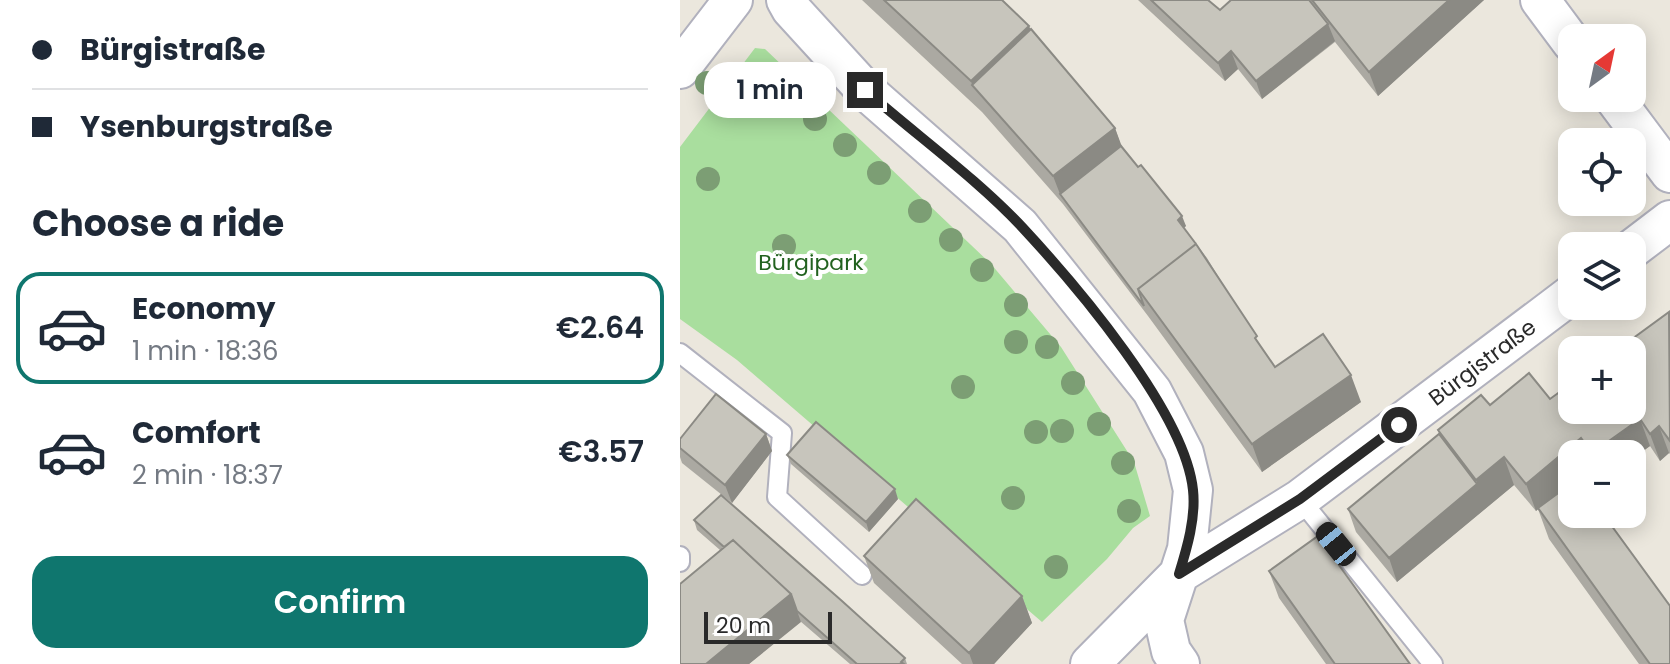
<!DOCTYPE html>
<meta charset="utf-8">
<style>
:root{--surface:#fff;--page:#f2f2f3;--text:#1f2937;--muted:#747a83;--line:#e0e1e3;--accent:#0f766e}
body{margin:0;font-family:Poppins,sans-serif;background:var(--page);color:var(--text);height:100vh;display:flex;flex-direction:column;font-size:30px;white-space:nowrap}
*{box-sizing:border-box;margin:0}
p{font-size:26px;color:var(--muted)}
.icon{flex:none;width:44px;height:44px;fill:none;stroke:currentColor;stroke-width:2;stroke-linecap:round;stroke-linejoin:round}
.map{position:relative;flex:1;overflow:hidden}
.panel{display:flex;flex-direction:column;background:var(--surface);width:680px}
.panel>*{flex:none}
.banner{display:grid;align-content:center;height:176px;padding:0 32px;background:var(--surface)}
.needle{width:52px;rotate:33deg}
.fabs{position:absolute;left:878px;top:24px;display:grid;gap:16px}
.fabs a{display:grid;place-items:center;width:88px;height:88px;border-radius:16px;background:var(--surface);box-shadow:0 4px 20px #0003;font-size:40px}
.scale{position:absolute;left:24px;bottom:20px;width:128px;box-sizing:border-box;padding-left:8px;border:4px solid #2a2a2a;border-top:0;font-size:22px;line-height:28px;white-space:nowrap;color:#2a2a2a;-webkit-text-stroke:6px #fff;paint-order:stroke}
.end{position:absolute;width:36px;height:36px;margin:-18px;border:10px solid #2a2a2a;background:#fff;box-shadow:0 0 0 4px #fff}
.from{border-radius:50%}
.bubble{position:absolute;height:56px;border-radius:24px;background:var(--surface);box-shadow:0 4px 20px #0003;font-size:26px;font-weight:600;line-height:56px;text-align:center}
.car{position:absolute;width:24px;height:48px;margin:-24px -12px;border-radius:10px;box-shadow:0 0 6px 2px #0007;background:linear-gradient(#222 24%,#8ab4d8 0 40%,#222 0 76%,#8ab4d8 0 86%,#222 0)}
.banner b{display:flex;align-items:center;gap:28px;height:76px;font-size:30px}
.banner b+b{border-top:2px solid var(--line)}
.banner i{width:20px;height:20px;background:var(--text)}
ul{padding:0;list-style:none}
li{display:flex;align-items:center;gap:24px;height:112px;margin:0 16px 12px;padding:0 16px;border:4px solid transparent;border-radius:24px}
li div{flex:1}
li b{display:block;font-size:30px}
li em{font-style:normal;font-weight:600}
li.current{border-color:var(--accent)}
li>.icon{width:72px;height:72px;stroke-width:1.5}
h2{padding:0 32px;font-size:36px;line-height:96px}
.button{display:flex;gap:16px;margin-top:auto;padding:16px 32px}
.button a{flex:1;height:92px;border-radius:24px;background:var(--accent);color:#fff;font-size:32px;font-weight:600;line-height:92px;text-align:center}
main{display:flex;flex:1;min-height:0}
.map>svg:first-child{display:block}
.green{fill:#a9de9e}
.lines{fill:none;stroke-linecap:round;stroke-linejoin:round}
.lane-casing{stroke:#b1b1bd;stroke-width:22}
.street-casing{stroke:#b1b1bd;stroke-width:42}
.lane{stroke:#fff;stroke-width:18}
.street{stroke:#fff;stroke-width:38}
.tree{fill:#7c9e74}
.wall{fill:#aba9a2}
.shaded-wall{fill:#8b8a84}
.building{fill:#c7c5bc;stroke:#8b8a84;stroke-width:2}
.route{stroke:#2a2a2a;stroke-width:10}
.labels{text-anchor:middle;stroke-width:8;stroke-linejoin:round;paint-order:stroke}
.park-label{font-size:22px;fill:#22621f;stroke:#fff}
.street-label{font-size:22px;fill:#2a2a2a;stroke:#fff}
</style>
<main>
<section class="panel">
<div class="banner">
<b><i class="from"></i>Bürgistraße</b>
<b><i></i>Ysenburgstraße</b>
</div>
<h2>Choose a ride</h2>
<ul>
<li class="current"><svg class="icon" aria-label="car" viewBox="0 0 24 24"><path d="M5 17H2v-5l4-1 3-4h7l3 4 3 1v5h-3M9 17h6M6 11h13"/><circle cx="7" cy="17" r="2"/><circle cx="17" cy="17" r="2"/></svg><div><b>Economy</b><p>1 min · 18:36</p></div><em>€2.64</em></li>
<li><svg class="icon" aria-label="car" viewBox="0 0 24 24"><path d="M5 17H2v-5l4-1 3-4h7l3 4 3 1v5h-3M9 17h6M6 11h13"/><circle cx="7" cy="17" r="2"/><circle cx="17" cy="17" r="2"/></svg><div><b>Comfort</b><p>2 min · 18:37</p></div><em>€3.57</em></li>
</ul>
<div class="button"><a>Confirm</a></div>
</section>
<div class="map">
<svg width="990" height="664" viewBox="0 0 990 664">
<rect width="100%" height="100%" fill="#ebe7dd"/>
<!-- green -->
<path class="green" d="M75 48 85 49 311 264 381 347 454 462 470 516 453 528 427 559 362 622 57 360 0 319V147Z"/>
<g class="lines">
<!-- lane casing -->
<g class="lane-casing">
<path id="lane" d="M0 353 102 433 97 497 182 575
M620 499 753 664
M0 556V562"/>
</g>
<!-- street casing -->
<g class="street-casing">
<path id="street" d="M106 0 111 9 185 90 340 226 472 391 504 453 513 490 507 549 484 620 491 651 500 664
M860 0 892 43
M0 69 53 0
M934 98 990 173
M952 249 990 220
M410 664 499 574 620 499 892 294"/>
</g>
<!-- lane -->
<use href="#lane" class="lane"/>
<!-- street -->
<use href="#street" class="street"/>
</g>
<!-- trees -->
<g class="tree">
<circle cx="27" cy="83" r="12"/>
<circle cx="135" cy="119" r="12"/>
<circle cx="165" cy="145" r="12"/>
<circle cx="199" cy="173" r="12"/>
<circle cx="28" cy="179" r="12"/>
<circle cx="240" cy="211" r="12"/>
<circle cx="271" cy="240" r="12"/>
<circle cx="104" cy="246" r="12"/>
<circle cx="302" cy="270" r="12"/>
<circle cx="336" cy="305" r="12"/>
<circle cx="336" cy="342" r="12"/>
<circle cx="367" cy="347" r="12"/>
<circle cx="393" cy="383" r="12"/>
<circle cx="283" cy="387" r="12"/>
<circle cx="419" cy="424" r="12"/>
<circle cx="382" cy="431" r="12"/>
<circle cx="356" cy="432" r="12"/>
<circle cx="443" cy="463" r="12"/>
<circle cx="333" cy="498" r="12"/>
<circle cx="449" cy="511" r="12"/>
<circle cx="376" cy="567" r="12"/>
</g>
<!-- wall -->
<path class="wall" d="M182 0H322L351 29 435 128 441 146 506 226 504 228 527 258 581 347 595 367 681 402 582 472 468 316 383 204 302 112Z
M458 0H528L540 10 551 0H804L698 96 655 42 582 99 558 69 545 81Z
M990 313V454L989 453 980 461 970 446 952 459V454H892L876 495 990 664H959L869 539 858 509 856 511 834 485 717 582 676 532 668 509 759 434 758 430 810 405 870 399Z
M86 434 92 451 52 503 2 463 0 457V439Z
M107 455 218 499 189 532 111 464Z
M14 520 225 658 227 664H170L120 621 69 664H0L40 550 17 530Z
M184 556 342 596 352 623 314 664H282L194 583Z
M589 571 730 664H646L599 598Z"/>
<!-- shaded-wall -->
<path class="shaded-wall" d="M769 0H804L698 96 689 72Z
M648 24 655 41 582 99 576 81Z
M349 26 361 57 292 85 291 81Z
M551 51 558 69 545 81 538 63Z
M435 128 445 155 380 194 373 176Z
M502 216 506 226 501 230 498 220Z
M671 375 681 402 582 472 572 444Z
M960 419 970 446 952 459V454H913Z
M979 426 989 453 980 461 970 434Z
M86 434 92 451 52 503 45 485Z
M901 438 907 454H892V481L856 511 846 484Z
M824 457 834 485 717 582 709 558 797 484 796 480Z
M215 489 218 499 189 532 186 522Z
M111 594 121 622 69 664H26Z
M342 596 352 623 314 664H293L289 653Z"/>
<!-- building -->
<path class="building" d="M204 0H322L349 26 291 81Z
M471 0H528L540 10 551 0H629L648 24 576 81 551 51 538 63Z
M632 0H769L689 72Z
M351 29 435 128 373 176 292 85Z
M441 146 458 167 461 165 502 216 498 220 516 244 458 289 464 306 380 194Z
M516 244 577 336 575 338 595 367 643 334 671 375 572 444 458 289Z
M989 312 990 441 979 426 970 434 960 419 912 453 901 438 846 484 824 457 796 480 758 430 801 395 810 405 849 373 870 399 892 383V410H952V350H937Z
M36 394 86 434 45 485 0 448V439Z
M136 422 215 489 186 522 107 455Z
M759 434 797 484 709 558 668 509Z
M892 483V514H923L990 606V664H970L858 508Z
M41 495 162 601 225 658 221 662 224 664H177L117 611 111 594 53 540 44 547 14 520Z
M236 499 342 596 289 653 184 556Z
M638 536 730 664H655L589 571Z
M53 540 111 594 26 664H0V584Z"/>
<g class="lines">
<!-- route -->
<path class="route" d="M185 90C236 135 296 178 342 227 395 284 505 412 513 490 516 518 507 548 499 574L620 499 719 425"/>
</g>
<g class="labels">
<!-- park labels -->
<g class="park-label">
<text x="131" y="270">Bürgipark</text>
</g>
<!-- street labels -->
<g class="street-label">
<text transform="translate(802 362) rotate(-37)" y="8">Bürgistraße</text>
</g>
</g>
</svg>
<div class="fabs">
<a><svg class="needle" viewBox="-14 -14 28 28"><path d="M0-13l5 13h-10z" fill="#e53935"/><path d="M0 13l5-13h-10z" fill="#747a83"/></svg></a>
<a><svg class="icon" aria-label="locate" viewBox="0 0 24 24"><circle cx="12" cy="12" r="6"/><path d="M12 2v4M12 18v4M2 12h4M18 12h4"/></svg></a>
<a><svg class="icon" aria-label="layers" viewBox="0 0 24 24"><path d="M12 4l9 5-9 5-9-5zM3 14l9 5 9-5"/></svg></a>
<a>+</a>
<a>−</a>
</div>
<div class="scale">20 m</div>
<i class="end from" style="left:719px;top:425px"></i>
<i class="end" style="left:185px;top:90px"></i>
<div class="bubble" style="left:24px;top:62px;width:132px">1 min</div>
<i class="car" style="left:656px;top:544px;rotate:321deg"></i>
</div>
</main>
